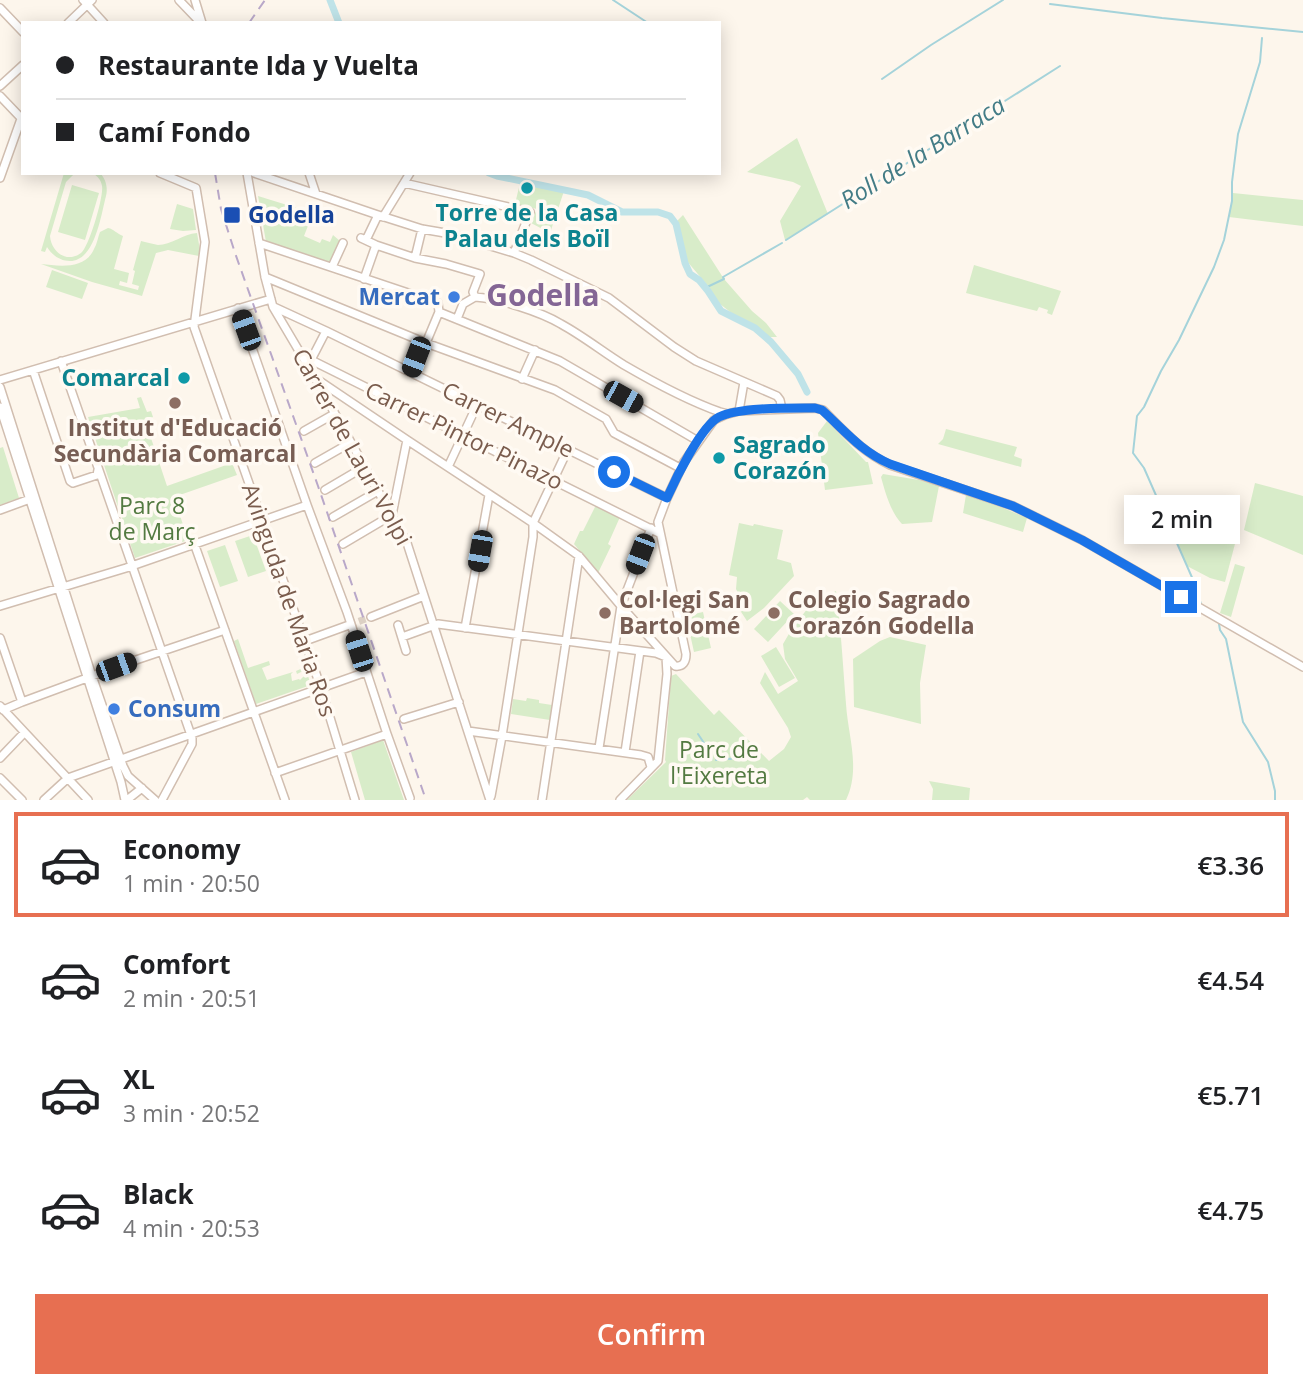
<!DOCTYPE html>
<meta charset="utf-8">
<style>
:root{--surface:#fff;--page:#f6f6f6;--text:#202124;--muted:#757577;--line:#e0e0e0;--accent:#e76f51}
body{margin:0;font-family:"Open Sans",sans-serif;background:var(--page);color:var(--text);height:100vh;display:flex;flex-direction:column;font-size:26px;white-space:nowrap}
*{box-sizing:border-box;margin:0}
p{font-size:23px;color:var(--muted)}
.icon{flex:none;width:38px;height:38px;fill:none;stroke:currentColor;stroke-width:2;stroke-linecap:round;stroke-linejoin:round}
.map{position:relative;height:800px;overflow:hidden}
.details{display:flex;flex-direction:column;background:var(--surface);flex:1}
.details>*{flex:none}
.guide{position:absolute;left:21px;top:21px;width:700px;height:154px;border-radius:0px;box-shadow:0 4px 18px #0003;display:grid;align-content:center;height:154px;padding:0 35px;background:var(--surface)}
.end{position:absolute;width:32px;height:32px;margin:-16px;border:9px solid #1a73e8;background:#fff;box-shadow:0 0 0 4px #fff}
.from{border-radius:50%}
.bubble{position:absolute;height:49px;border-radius:0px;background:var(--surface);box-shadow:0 4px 18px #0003;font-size:23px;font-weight:600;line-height:49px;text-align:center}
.car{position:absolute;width:21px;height:42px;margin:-21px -10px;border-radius:9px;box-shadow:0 0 5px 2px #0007;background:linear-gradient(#222 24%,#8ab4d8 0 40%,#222 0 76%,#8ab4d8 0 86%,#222 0)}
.guide b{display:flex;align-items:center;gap:24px;height:66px;font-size:26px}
.guide b+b{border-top:2px solid var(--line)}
.guide i{width:18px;height:18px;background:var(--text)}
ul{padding:12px 0 0;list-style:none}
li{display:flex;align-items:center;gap:21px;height:105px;margin:0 14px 10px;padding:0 21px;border:4px solid transparent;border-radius:0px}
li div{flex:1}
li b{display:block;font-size:26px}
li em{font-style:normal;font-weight:600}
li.current{border-color:var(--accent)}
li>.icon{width:63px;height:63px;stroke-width:1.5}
.button{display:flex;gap:14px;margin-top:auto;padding:14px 35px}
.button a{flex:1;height:80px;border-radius:0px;background:var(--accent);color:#fff;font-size:28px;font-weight:600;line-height:80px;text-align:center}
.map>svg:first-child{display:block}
.green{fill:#d8ecc9}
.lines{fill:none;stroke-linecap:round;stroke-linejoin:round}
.stream{stroke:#a5d3da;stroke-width:2}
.canal{stroke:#bfe3e8;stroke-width:7}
.minor-tunnel{stroke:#dcd0c4;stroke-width:7;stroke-dasharray:7 3.5;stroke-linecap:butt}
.minor-casing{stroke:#d1beb0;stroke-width:10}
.minor{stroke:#fff;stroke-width:7}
.rail{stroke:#b9a8c9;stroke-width:2;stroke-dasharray:10 7;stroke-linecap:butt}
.route{stroke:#1a73e8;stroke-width:9}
.culture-dot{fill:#0f9aa8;stroke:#fffaf3;stroke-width:2.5}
.transit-dot{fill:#1a4fb4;stroke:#fffaf3;stroke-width:2.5}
.shop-dot{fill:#3f7fe0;stroke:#fffaf3;stroke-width:2.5}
.education-dot{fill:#8d6e63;stroke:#fffaf3;stroke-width:2.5}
.labels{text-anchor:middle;stroke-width:7;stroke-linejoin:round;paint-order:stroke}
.culture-label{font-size:23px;font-weight:bold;fill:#0d838f;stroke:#fffaf3}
.transit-label{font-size:23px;font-weight:bold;fill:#164399;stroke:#fffaf3;text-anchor:start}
.shop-label{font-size:23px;font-weight:bold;fill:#366cbe;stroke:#fffaf3;text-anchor:end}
.street-label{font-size:23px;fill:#7a5c4d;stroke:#fffaf3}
.education-label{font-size:23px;font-weight:bold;fill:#785e54;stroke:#fffaf3;text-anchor:start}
.park-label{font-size:23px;fill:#537a41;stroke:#fffaf3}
.water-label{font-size:24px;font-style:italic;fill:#437c86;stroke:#fffaf3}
.district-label{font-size:30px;font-weight:bold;fill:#846695;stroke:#fffaf3}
</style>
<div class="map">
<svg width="1303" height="800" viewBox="0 0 1303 800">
<rect width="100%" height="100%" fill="#fdf6ec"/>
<!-- green -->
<path class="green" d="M797 138 828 214 785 240 780 221 801 186 793 182 747 172Z
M64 173H75L66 182 50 236C51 251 66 264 81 253 89 247 104 196 102 186 101 180 98 177 93 173H100C106 179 108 188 106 196 101 215 95 261 70 261 60 261 52 255 47 247L45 252 41 251Z
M520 183 564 191 550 233 531 223 537 209 515 204Z
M72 185 99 193 85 240 58 232Z
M1233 193 1303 200V226L1229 217Z
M258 196 313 213 304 236 320 243 322 239 330 242 333 235 340 241 329 264 266 242Z
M177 204 193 209 196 230 183 231 170 229Z
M683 215 724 279 752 311 766 323 777 337H769L756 326 734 315 720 304 708 286 686 260 677 221Z
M108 228C114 229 117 234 123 236L114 269 129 273 127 283 120 281 119 285 138 290 139 286 132 284 135 271 133 270 141 241C146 242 152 244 158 245 171 245 183 234 197 233L200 250 199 256 168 250 156 253 142 296 92 282 41 264C59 266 85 270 94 249 97 244 98 237 100 232Z
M974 265 1061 291 1052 315 1047 313 1048 310 1039 307 1037 311 966 293Z
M52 270 88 283 82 299 46 287Z
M141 397 147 412 151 411 153 417 145 420 167 486 232 463 237 475 174 497 188 540 135 558 88 417 140 408 137 398Z
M827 421 866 462H868L873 484 825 490 818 433Z
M946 429 1017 447 1014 456 1022 459 1021 467 938 444 943 439Z
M3 447 19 498 0 505V448Z
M883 474 919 480 939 486 932 522 902 524C891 513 885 492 881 477Z
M1255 483 1303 496V555L1244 530Z
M966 495 1001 507 1027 518 1023 532 963 513Z
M596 505 620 517 608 544 611 546 598 573 574 544 580 531H583Z
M1165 516 1236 540 1225 582 1210 578 1187 566Z
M739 523 753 526 754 524 783 530 777 559 791 563 794 576 764 608 747 621 734 601 737 600 739 595 736 589 737 577 729 575Z
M253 535 266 571 248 577 235 541Z
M225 545 238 581 220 587 207 551Z
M1235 564 1245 567 1231 617 1220 613Z
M836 591C841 629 843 666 846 704 848 736 861 769 846 800H810L807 797 803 800H627L666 762 665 760 671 676 676 674 714 715 719 710 769 761 784 749 791 737 788 728 760 683 765 672 778 694 798 681 785 659 783 644 790 632 810 605Z
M780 601 794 614 768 642 754 629Z
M703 612 711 648 694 652 686 616Z
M890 637 926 645 920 683 921 724 854 707 853 659 880 641Z
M238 639 248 668 269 661 270 665 262 668 267 680 293 672 291 674 292 681 299 679 300 680 304 676 303 671 297 674 296 671 305 667 311 685 256 704 234 641Z
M776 647 795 678 779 687 761 656Z
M527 698 539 700V703L552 705 550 720 511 714 513 699 526 701Z
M383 740 404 800H365L351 752Z
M929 781 970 788 969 800H932L933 789Z"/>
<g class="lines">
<!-- stream -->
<path class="stream" d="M613 0 648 23
M1050 4 1162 18 1303 32
M882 79 931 45 1003 0
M786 240 1060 66
M705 288 724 279 723 277 782 243
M1201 604 1194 582 1144 468 1133 453 1137 416 1144 407 1161 371 1179 340 1214 267 1224 240 1232 201V182L1238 134 1260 62 1262 38
M1219 624 1220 630 1226 639 1243 722 1268 762 1275 791V800
M698 734 710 752 712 759
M716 760 722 758 731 759"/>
<!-- canal -->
<path class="canal" d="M330 0 339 23
M489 173 497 176 588 195 622 212H658L670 216 676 224 685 263 690 274 699 280 708 291 721 311 755 328 771 342 798 374 807 392"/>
<!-- minor-tunnel -->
<path class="minor-tunnel" d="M349 625 371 617"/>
<!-- minor casing -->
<g class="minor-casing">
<path id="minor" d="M83 0 104 23
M179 0 201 23
M195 0 202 23
M0 8 23 32
M68 23 92 0
M0 86 23 65
M0 96 23 120
M160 173 196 188 205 242 194 327 321 688 355 800
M247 173 265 277 273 307 315 378 407 543 490 800
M254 173 378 215 422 229 451 234 514 253 531 260 609 298 674 347 696 361 777 396 780 400 782 409
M309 173 316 194
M0 178 21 119
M404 183 530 212 514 253
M383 217 410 173
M361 238 376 245 415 258 446 264 480 274 473 292 475 297 463 304 457 319
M366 240 378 215
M259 243 438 303 439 312 560 361 698 441
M415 258 422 229
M332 267 343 243
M265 277 426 343 555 390 606 419 614 433 680 468
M364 279 376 245
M475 297C498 298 541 312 561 324 583 336 603 352 624 365 655 383 686 400 720 412L728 414 739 411 815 408 823 410C845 432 861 451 890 465L1013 506 1082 540 1303 667
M274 307 326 331 667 498
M238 308 307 505 347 612 387 734 410 798
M426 343 439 312
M305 360H311L659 533
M311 360 326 331
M61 361 192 738V744L162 800
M33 370 70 481 73 483 97 475 98 470
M410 372 422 341
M315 378 407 440 533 523 579 556 621 606 675 666C683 667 686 662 686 654L658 522 667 498 684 462 714 420 727 414
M522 379 535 350
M0 380 271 299
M0 387 92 676 123 766 128 776 155 800
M0 407 121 782 125 800
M739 411 744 382
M304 431 334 414
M315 463 350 443
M448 467 477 405
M325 490 364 467
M0 510 30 499
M333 517 378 491
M194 543 285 800
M343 544 392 515 407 440
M0 606 126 568 307 505
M371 617 424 596
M398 625 406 651
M465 628 489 495
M402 637 438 624 656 653 666 657 667 674 658 761 620 800
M0 638 22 702
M305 641 349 625
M0 706 88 800
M3 710 22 702 133 661 225 630
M404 719 459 702
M468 731 641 755 648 757 651 767
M599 748 621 606 651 528
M625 752 640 651
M0 758 24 733
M275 773 387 734
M0 778 22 800
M491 796 502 736 533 537V523L568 449
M44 800 68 778 366 672
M127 800 142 788
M542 800 579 556"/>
</g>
<!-- minor -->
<use href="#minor" class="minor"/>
<!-- rail -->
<path class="rail" d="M249 23 265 0
M215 173 221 209 235 253 318 486 426 800"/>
</g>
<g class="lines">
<!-- route -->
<path class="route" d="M614 472 667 498C675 480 701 426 719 417 739 407 791 408 815 408L822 410C846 432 861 451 890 464L1013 506 1082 540 1181 597"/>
</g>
<!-- markers -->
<g class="culture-dot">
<circle cx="527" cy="188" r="7"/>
<circle cx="184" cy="378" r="7"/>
<circle cx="719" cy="458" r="7"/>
</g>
<rect class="transit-dot" x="223" y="206" width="18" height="18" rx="3.5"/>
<g class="shop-dot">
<circle cx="454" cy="297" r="7"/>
<circle cx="114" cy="709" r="7"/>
</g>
<g class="education-dot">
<circle cx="175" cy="403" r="7"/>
<circle cx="605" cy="613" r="7"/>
<circle cx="774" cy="613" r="7"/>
</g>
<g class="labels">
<!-- culture labels -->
<g class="culture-label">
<text x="527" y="221">Torre de la Casa<tspan x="527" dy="26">Palau dels Boïl</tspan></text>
<text x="170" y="386" text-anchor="end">Comarcal</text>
<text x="733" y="453" text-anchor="start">Sagrado<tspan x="733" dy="26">Corazón</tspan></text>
</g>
<!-- transit labels -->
<g class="transit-label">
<text x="248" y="223">Godella</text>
</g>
<!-- shop labels -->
<g class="shop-label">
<text x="440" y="305">Mercat</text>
<text x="128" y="717" text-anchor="start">Consum</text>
</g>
<!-- street labels -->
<g class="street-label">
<text transform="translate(508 420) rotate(26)" y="8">Carrer Ample</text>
<text transform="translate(464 436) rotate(26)" y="8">Carrer Pintor Pinazo</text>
<text transform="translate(352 447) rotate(61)" y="8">Carrer de Lauri Volpi</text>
<text transform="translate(289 600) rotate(71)" y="8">Avinguda de Maria Ros</text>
</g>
<!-- education labels -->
<g class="education-label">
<text x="175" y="436" text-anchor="middle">Institut d'Educació<tspan x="175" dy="26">Secundària Comarcal</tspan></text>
<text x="619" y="608">Col·legi San<tspan x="619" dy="26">Bartolomé</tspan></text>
<text x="788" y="608">Colegio Sagrado<tspan x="788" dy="26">Corazón Godella</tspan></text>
</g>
<!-- park labels -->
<g class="park-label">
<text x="152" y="514">Parc 8<tspan x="152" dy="26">de Març</tspan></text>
<text x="719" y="758">Parc de<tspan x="719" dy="26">l'Eixereta</tspan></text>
</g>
<!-- water labels -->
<g class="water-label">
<text transform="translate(923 153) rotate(-32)" y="8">Roll de la Barraca</text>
</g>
<!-- district labels -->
<g class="district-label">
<text x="543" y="306">Godella</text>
</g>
</g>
</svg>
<i class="end from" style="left:614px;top:472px"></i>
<i class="end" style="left:1181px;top:597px"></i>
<div class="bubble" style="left:1124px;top:495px;width:116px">2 min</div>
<i class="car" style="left:246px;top:330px;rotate:340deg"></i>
<i class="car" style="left:416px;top:357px;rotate:201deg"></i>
<i class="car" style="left:623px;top:397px;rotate:119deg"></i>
<i class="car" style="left:480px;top:551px;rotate:190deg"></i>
<i class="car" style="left:640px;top:554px;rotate:201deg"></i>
<i class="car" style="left:359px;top:651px;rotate:342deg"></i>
<i class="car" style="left:116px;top:667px;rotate:70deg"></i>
<div class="guide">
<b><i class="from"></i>Restaurante Ida y Vuelta</b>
<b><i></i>Camí Fondo</b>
</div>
</div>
<section class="details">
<ul>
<li class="current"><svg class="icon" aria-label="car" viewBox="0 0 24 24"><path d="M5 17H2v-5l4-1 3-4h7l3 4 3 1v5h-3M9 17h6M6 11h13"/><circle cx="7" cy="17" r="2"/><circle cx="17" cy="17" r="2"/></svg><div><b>Economy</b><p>1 min · 20:50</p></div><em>€3.36</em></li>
<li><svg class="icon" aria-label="car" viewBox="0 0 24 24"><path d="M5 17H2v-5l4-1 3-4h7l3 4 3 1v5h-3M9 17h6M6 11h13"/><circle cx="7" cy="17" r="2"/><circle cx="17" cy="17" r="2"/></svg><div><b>Comfort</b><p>2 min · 20:51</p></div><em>€4.54</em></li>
<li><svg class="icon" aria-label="car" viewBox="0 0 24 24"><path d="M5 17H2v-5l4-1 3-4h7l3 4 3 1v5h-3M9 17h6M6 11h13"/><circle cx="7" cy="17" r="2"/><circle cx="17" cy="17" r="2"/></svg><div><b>XL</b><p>3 min · 20:52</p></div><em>€5.71</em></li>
<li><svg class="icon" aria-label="car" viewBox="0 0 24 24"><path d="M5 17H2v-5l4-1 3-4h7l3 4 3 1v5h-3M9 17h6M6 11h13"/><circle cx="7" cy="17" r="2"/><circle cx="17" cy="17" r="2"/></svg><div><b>Black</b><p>4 min · 20:53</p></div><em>€4.75</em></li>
</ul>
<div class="button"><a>Confirm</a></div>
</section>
